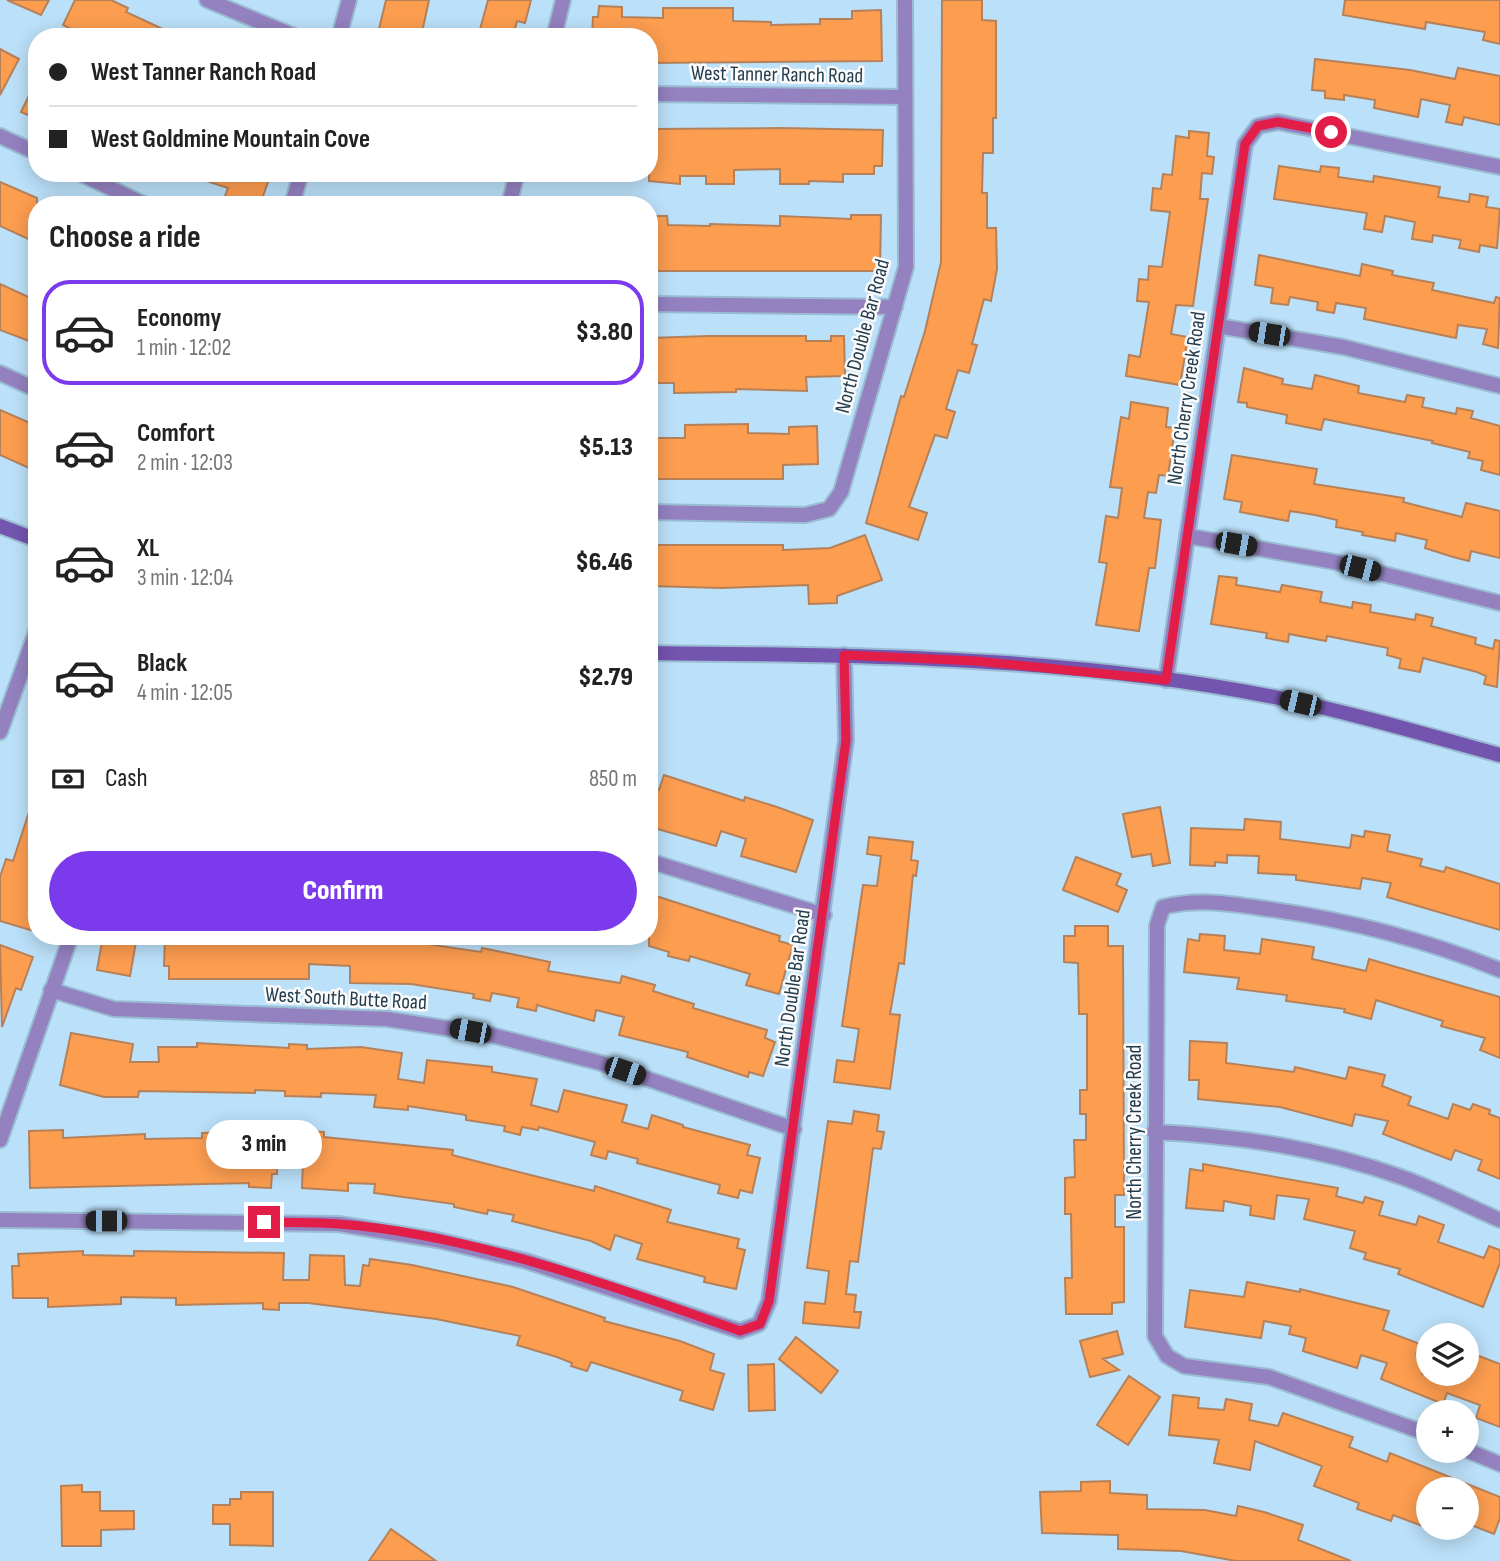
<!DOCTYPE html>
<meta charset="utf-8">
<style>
:root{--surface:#fff;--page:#f2f2f2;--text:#222;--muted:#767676;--line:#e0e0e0;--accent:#7c3aed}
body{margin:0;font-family:"Sofia Sans Condensed",sans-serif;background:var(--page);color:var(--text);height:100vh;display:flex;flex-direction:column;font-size:26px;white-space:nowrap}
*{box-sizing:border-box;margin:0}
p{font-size:23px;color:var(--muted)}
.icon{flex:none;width:38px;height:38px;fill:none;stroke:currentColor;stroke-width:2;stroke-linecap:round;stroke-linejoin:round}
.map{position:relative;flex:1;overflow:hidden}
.side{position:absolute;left:28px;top:196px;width:630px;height:749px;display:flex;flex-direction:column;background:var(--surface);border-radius:28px;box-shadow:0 4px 18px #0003}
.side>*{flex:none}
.guide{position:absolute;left:28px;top:28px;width:630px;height:154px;border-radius:28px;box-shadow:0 4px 18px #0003;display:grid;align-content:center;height:154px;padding:0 21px;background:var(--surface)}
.fabs{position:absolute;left:1416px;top:1323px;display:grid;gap:14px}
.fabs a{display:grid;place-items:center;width:63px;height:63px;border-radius:50%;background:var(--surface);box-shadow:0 4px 18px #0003;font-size:35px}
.end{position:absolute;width:32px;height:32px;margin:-16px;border:9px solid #e11d48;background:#fff;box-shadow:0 0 0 4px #fff}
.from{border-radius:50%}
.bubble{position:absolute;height:49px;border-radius:24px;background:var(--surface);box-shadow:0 4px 18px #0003;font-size:23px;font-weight:800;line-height:49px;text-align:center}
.car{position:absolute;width:21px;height:42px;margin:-21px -10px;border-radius:9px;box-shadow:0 0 5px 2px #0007;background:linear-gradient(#222 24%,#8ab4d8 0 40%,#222 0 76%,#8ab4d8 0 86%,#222 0)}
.guide b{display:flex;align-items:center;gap:24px;height:66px;font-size:26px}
.guide b+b{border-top:2px solid var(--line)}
.guide i{width:18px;height:18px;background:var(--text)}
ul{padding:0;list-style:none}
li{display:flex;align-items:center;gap:21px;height:105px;margin:0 14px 10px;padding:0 7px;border:4px solid transparent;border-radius:28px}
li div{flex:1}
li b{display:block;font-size:26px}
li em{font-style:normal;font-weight:800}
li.selected{border-color:var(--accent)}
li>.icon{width:63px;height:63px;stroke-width:1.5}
h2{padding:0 21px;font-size:32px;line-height:84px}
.pay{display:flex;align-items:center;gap:18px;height:77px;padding:0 21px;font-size:26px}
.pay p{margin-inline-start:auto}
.button{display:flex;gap:14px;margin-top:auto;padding:14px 21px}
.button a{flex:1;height:80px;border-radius:42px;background:var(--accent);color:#fff;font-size:28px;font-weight:800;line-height:80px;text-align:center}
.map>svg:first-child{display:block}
.building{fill:#fc9d50;stroke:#b68159;stroke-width:2}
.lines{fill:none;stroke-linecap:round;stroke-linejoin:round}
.street-casing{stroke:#9abcd3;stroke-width:18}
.secondary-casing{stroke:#9abcd3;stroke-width:18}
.street{stroke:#9481bf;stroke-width:14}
.secondary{stroke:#7354ae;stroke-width:14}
.route{stroke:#e11d48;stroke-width:9}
.labels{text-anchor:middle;stroke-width:5;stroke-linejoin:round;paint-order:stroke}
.street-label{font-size:21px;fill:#233d4e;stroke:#fbfbfb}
</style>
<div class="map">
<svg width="1500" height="1561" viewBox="0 0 1500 1561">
<rect width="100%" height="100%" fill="#bbe0f9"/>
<!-- building -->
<path class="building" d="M7 0H49L41 15Z
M75 0H111L128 8 126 12 180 37H75L77 32 63 25Z
M386 0H429L421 37H377Z
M488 0H531L525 23 517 21 513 37H478Z
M942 0H982V20L996 21V118H993V153H983L982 193H987V228H996L997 269 991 301 984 299 972 344 977 345 969 373 958 370 946 409 955 412 947 438 935 435 909 507 927 513 918 540 866 523 901 396 904 397 925 331 941 262Z
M1345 0H1500V44L1483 40 1485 32 1426 22 1425 29 1343 15Z
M599 6 622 7V17L663 18V8H733V21L771 22V25L820 24V19H852V11L881 10 882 61 649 63V37H592L593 17H598Z
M0 49 19 59 0 95Z
M1315 59 1410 70 1455 79 1458 68 1500 76V125L1464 117 1462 125 1446 122 1450 105 1421 99 1418 117 1374 108 1375 100 1344 95V100L1325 98V91L1312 90Z
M37 79V119L21 112Z
M781 128 883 130 882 166H874V174H843V182L809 181V184H780V169L734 170V184H706V176H680V184L649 181V129Z
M1189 131 1209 133 1207 156 1214 157 1212 174 1202 173 1200 199H1208L1193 306 1176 305 1171 334 1188 337 1180 385 1126 376 1129 355 1140 357 1149 302 1137 301 1139 279 1148 280 1149 266 1162 267 1170 212 1151 210 1153 188 1161 189 1163 174 1172 175 1176 136 1189 138Z
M1279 166 1320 172 1321 166 1339 168 1338 177 1373 182 1374 176 1440 187 1438 197 1469 202 1470 194 1488 197 1486 207 1500 209 1497 248 1480 245 1479 252 1459 248 1461 240 1433 235 1432 242 1412 239 1415 222 1385 216 1382 232 1364 229 1367 213 1274 199Z
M193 173H271L260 205 225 196 228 188 192 176Z
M0 182 37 198V243L0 226Z
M851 215H881L880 271H649V216H667L668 225 710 226V224L780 226V216L851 219Z
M1259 255 1360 276 1362 264 1393 271 1392 275 1434 283 1432 290 1494 303 1496 297 1500 298 1498 348 1483 344 1487 329 1458 325 1456 338 1364 319 1366 308 1336 303 1334 313 1317 310 1318 302 1290 297 1288 305 1271 303 1273 288 1255 285Z
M0 284 37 301V344L0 330Z
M709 336H806V341H831V336H844L845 376 806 377 807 391 736 389V392L674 393V383H649V338Z
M1244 368 1283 379 1282 384 1312 389 1315 375 1359 386 1358 393 1405 402 1407 395 1424 398 1422 407 1456 414 1457 408 1473 411 1471 418 1500 426V475L1481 470 1483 461 1468 458 1470 452 1432 443 1433 441 1324 419 1321 430 1286 423 1287 415 1247 407V403L1238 402Z
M1131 402 1168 408 1166 427 1175 428 1168 476 1159 475 1156 493 1148 492 1144 518 1161 520 1155 568H1149L1139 631 1096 625 1107 563 1099 562 1106 516 1118 518 1122 488 1110 487 1121 417 1129 419Z
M0 410 37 426V450L29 468 0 455Z
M748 424V433L789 434V427L817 426 818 464 783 465V479H651V438H685V425Z
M1232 455 1317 469 1314 484 1404 498 1403 502 1462 517 1466 503 1500 511V558L1471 551 1469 561 1453 557 1425 548 1427 540 1396 533 1395 541 1362 535 1363 532 1336 527 1337 520 1315 515 1290 511 1288 521 1240 512 1242 502 1224 499Z
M865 535 882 580 837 596V603L809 604 808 585 721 588 651 586 650 545H783V550L830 548Z
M1219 576 1237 578 1236 585 1280 592 1282 585 1322 592 1320 602 1352 608 1353 602 1371 605 1370 612 1415 620 1416 614 1433 618 1431 626 1476 638 1475 644 1493 649 1495 640 1500 641 1497 687 1484 684 1486 676 1477 672 1423 658 1420 672 1399 668 1401 659 1387 655 1388 648 1327 636 1326 641 1289 634 1288 642 1266 638 1267 633 1211 624Z
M664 775 744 801 745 797 777 807 813 820 796 872 741 856 746 839 721 831 716 846 651 827 655 813 649 811V806L654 788 659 790Z
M34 797H37V932L0 921V877L6 859 13 861Z
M1160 807 1170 863 1153 866 1151 854 1132 857 1123 814Z
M1245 819 1281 822 1280 839 1350 848 1352 835 1364 837 1365 831 1390 835 1387 851 1422 859 1420 866 1444 872 1446 867 1500 884V930L1387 897 1391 883 1362 878 1360 889 1296 880V875L1258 873 1259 856 1227 855V863L1215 862V866L1190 865 1191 828 1244 830Z
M869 837 913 842 911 860 918 861 916 876 913 875 904 964 899 963 890 1014 900 1015 890 1089 834 1082 837 1060 854 1062 859 1029 842 1026 863 885 877 886 881 856 867 854Z
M1076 857 1121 874 1116 885 1127 890 1118 912 1063 890Z
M653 895 780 936 779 941 793 945 779 994 746 985 750 974 690 956 689 961 668 956 669 952 649 946V908Z
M1075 926H1108V946H1123L1124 1195H1115V1227H1124V1302L1112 1303V1314H1066L1065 1278H1072L1071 1214H1065V1178L1075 1177 1074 1140H1086V1114H1080V1090H1087V1014H1079L1078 963 1064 962V936H1075Z
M1200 934 1225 936 1224 950 1260 954 1262 939 1314 947 1312 959 1366 971 1369 959 1500 997V1058L1480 1050 1485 1038 1441 1026 1443 1021 1376 1000 1371 1019 1344 1012 1345 1009 1286 1001 1287 995 1237 989 1239 978 1184 972 1188 939 1199 941Z
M103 936H137L130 976 97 970Z
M165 936H372L481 952 482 948 550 962 548 971 620 983 622 976 655 985 653 991 694 1004 693 1008 767 1030 765 1038 775 1042 763 1076 749 1072 748 1077 687 1057 688 1052 619 1035 624 1017 596 1010 594 1021 537 1005 536 1011 517 1007 519 998 492 993 490 1001 473 998 474 994 411 984 350 983V966L309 964V979H169V966H164Z
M0 945 33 957 21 990 16 988 2 1027Z
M71 1033 133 1044 130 1062H159L158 1047H197V1043L289 1048V1044L307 1045V1049L361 1047 402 1053 398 1079 424 1083 427 1060 492 1067V1072L537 1079 531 1105 558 1112 564 1090 627 1105 622 1122 648 1129 652 1115 683 1125V1127L750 1145 747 1155 760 1158 752 1193 740 1190 738 1198 718 1193 720 1185 637 1163 638 1159 608 1151 606 1159 591 1155 595 1142 539 1127 538 1130 522 1127 520 1135 504 1131 505 1126 466 1120V1115L408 1106V1110L374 1107 376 1095 321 1093V1097L285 1096V1091L255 1090V1093L139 1091 138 1097H104L60 1085Z
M1190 1041 1227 1043 1226 1063 1294 1072 1295 1067 1346 1079 1349 1067 1385 1075 1382 1086 1411 1097 1408 1105 1448 1119 1453 1104 1470 1110 1473 1104 1490 1110 1489 1114 1500 1118V1179L1478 1170 1482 1160 1455 1150 1451 1160 1383 1134 1388 1121 1355 1114 1352 1126 1280 1107 1198 1099 1199 1080H1189Z
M854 1111 879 1115 877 1131 884 1132 881 1149 873 1148 858 1262 850 1261 846 1294 856 1295 854 1312H861L859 1328 803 1323 805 1302 825 1304 829 1271 807 1268 828 1121 852 1124Z
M63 1130V1138L145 1134V1139L202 1138V1133L228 1132V1139L291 1141V1137H307V1131L324 1132V1137L453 1150 452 1155 594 1191 595 1186 671 1210 667 1222 739 1239 737 1248 745 1250 736 1289 704 1282 705 1277 637 1259 642 1244 615 1235 610 1250 591 1241 512 1221 514 1215 488 1210 487 1214 454 1207V1204L374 1193 375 1184 348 1183V1191L302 1188 303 1161 277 1160V1174H272L271 1188 249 1187V1183L30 1188 29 1131Z
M1203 1164 1338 1188 1336 1196 1363 1203 1365 1197 1383 1202 1379 1215 1416 1225 1419 1216 1444 1225 1438 1242 1484 1258 1489 1246 1500 1250V1263L1483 1307 1398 1274 1400 1269 1364 1259 1366 1253 1350 1248 1355 1231 1304 1219 1309 1199 1277 1195 1274 1219 1250 1215 1251 1206 1224 1201 1223 1211 1186 1208 1190 1169 1203 1171Z
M83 1251V1255L134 1256V1251L284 1253 283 1280H309L310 1255 344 1256 345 1285 360 1286 363 1265 369 1266 370 1259 412 1265 513 1287 605 1318 604 1321 680 1341 714 1354 710 1370 724 1374 713 1410 680 1400 683 1391 591 1362 587 1371 571 1366 572 1363 557 1357 517 1345 520 1336 436 1319 308 1303H279V1310L263 1309V1303L176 1305V1298L121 1297V1304L48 1307V1298H13L12 1266H19L18 1254Z
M1247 1282 1300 1292V1289L1389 1311 1383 1330 1420 1344 1416 1354 1427 1358 1422 1374H1466V1351L1500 1364V1427L1476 1418 1480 1405 1447 1393 1443 1404 1381 1379 1387 1363 1361 1355 1357 1368 1303 1351 1306 1338 1289 1334 1291 1326 1264 1321 1261 1338 1185 1327 1190 1290 1244 1297Z
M1117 1331 1123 1354 1103 1359 1119 1370 1090 1377 1080 1341Z
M796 1337 838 1371 821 1393 779 1359Z
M774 1364 775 1410 749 1411 748 1365Z
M1129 1376 1160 1397 1128 1445 1097 1425Z
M1173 1395 1199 1398 1198 1408 1224 1410 1226 1399 1252 1404 1249 1420 1278 1426 1283 1413 1353 1437 1349 1447 1387 1462 1390 1453 1500 1497V1518L1494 1534 1466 1523V1489H1428V1528L1393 1515 1391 1521 1357 1509 1359 1503 1314 1486 1322 1466 1255 1441 1250 1470 1214 1463 1219 1440 1169 1435Z
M1110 1481V1493L1147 1495V1509L1205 1510 1236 1516 1238 1506 1264 1512 1303 1525 1298 1540 1351 1561H1236L1181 1551 1118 1549V1535L1042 1533 1040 1492 1081 1491V1482Z
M82 1485V1492H100V1511H134V1529L101 1530V1546H62L61 1486Z
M241 1492H273V1546L230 1545V1524H213V1505H230V1499H241Z
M391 1529 436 1561H369Z"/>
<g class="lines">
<!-- street casing -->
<g class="street-casing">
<path id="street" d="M207 0 297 37
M339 37 349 0
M554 37 563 0
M649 94 905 97
M0 136 37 153
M79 173 146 205
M292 205 301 173
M509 205 517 173
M649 304 895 307
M1218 326 1343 347 1500 386
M0 373 37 390
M649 512 805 515 829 509 841 492 906 267 905 0
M1187 536 1335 562 1500 603
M1166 680 1245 144 1258 126 1278 122 1500 167
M0 732 37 629
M649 861 824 915
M51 990 114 1009 387 1019 491 1035 601 1063 794 1129
M1154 1132C1240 1136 1320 1148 1401 1177 1435 1189 1467 1206 1500 1220
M0 1140 71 936
M0 1220 339 1224 437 1240 526 1261 740 1331 759 1324 769 1301 846 740 844 655
M1428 1434 1269 1377 1184 1366 1167 1356 1155 1336 1157 925 1163 907C1199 898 1232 904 1268 909 1348 920 1426 940 1500 970
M1466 1450 1500 1464"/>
</g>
<!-- secondary casing -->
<g class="secondary-casing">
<path id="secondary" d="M0 526 37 540
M649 653C859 655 1072 656 1279 698 1353 713 1427 735 1500 755"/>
</g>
<!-- street -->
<use href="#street" class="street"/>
<!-- secondary -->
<use href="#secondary" class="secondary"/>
</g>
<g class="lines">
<!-- route -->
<path class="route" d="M264 1222C288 1223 314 1222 339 1224 469 1234 617 1287 740 1331L760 1324 769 1301 846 740 844 655 976 661 1166 680 1245 144 1258 126 1278 122 1331 132"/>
</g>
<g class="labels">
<!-- street labels -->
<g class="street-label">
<text transform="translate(777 74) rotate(1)" y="7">West Tanner Ranch Road</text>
<text transform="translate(862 336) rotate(-75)" y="7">North Double Bar Road</text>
<text transform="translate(1186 398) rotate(-82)" y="7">North Cherry Creek Road</text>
<text transform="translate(792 988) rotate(-82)" y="7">North Double Bar Road</text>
<text transform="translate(346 998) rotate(3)" y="7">West South Butte Road</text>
<text transform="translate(1134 1132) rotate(-90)" y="7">North Cherry Creek Road</text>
</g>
</g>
</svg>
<div class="fabs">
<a><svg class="icon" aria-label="layers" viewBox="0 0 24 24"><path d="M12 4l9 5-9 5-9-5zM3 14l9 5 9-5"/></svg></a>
<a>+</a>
<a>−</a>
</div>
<i class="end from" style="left:1331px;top:132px"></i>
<i class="end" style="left:264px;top:1222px"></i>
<div class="bubble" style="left:206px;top:1120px;width:116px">3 min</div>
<i class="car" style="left:1269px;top:334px;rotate:279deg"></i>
<i class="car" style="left:1236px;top:544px;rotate:100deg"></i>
<i class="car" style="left:1360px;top:568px;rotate:104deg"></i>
<i class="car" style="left:1300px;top:703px;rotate:283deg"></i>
<i class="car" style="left:470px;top:1031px;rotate:281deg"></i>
<i class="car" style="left:625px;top:1071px;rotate:109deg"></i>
<i class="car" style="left:106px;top:1221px;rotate:270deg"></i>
<div class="guide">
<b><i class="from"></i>West Tanner Ranch Road</b>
<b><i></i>West Goldmine Mountain Cove</b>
</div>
<section class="side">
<h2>Choose a ride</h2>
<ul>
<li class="selected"><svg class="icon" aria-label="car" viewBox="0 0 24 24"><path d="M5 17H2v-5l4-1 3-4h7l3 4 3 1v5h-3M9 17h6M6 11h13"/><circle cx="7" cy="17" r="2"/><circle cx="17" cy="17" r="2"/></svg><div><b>Economy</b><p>1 min · 12:02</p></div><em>$3.80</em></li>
<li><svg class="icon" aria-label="car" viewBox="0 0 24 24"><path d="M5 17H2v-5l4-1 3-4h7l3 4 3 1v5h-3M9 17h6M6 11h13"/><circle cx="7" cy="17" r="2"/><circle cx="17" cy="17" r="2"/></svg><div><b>Comfort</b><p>2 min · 12:03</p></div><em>$5.13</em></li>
<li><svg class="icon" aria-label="car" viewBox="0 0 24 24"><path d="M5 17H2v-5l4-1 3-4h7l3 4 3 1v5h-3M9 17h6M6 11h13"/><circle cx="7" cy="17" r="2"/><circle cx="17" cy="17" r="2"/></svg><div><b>XL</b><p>3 min · 12:04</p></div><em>$6.46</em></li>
<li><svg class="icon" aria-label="car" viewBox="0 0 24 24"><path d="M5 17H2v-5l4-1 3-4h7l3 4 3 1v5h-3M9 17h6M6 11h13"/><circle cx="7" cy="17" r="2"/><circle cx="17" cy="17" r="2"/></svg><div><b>Black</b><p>4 min · 12:05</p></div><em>$2.79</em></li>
</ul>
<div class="pay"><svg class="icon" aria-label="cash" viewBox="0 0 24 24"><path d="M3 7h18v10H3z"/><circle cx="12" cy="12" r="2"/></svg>Cash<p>850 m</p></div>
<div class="button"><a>Confirm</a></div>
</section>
</div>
